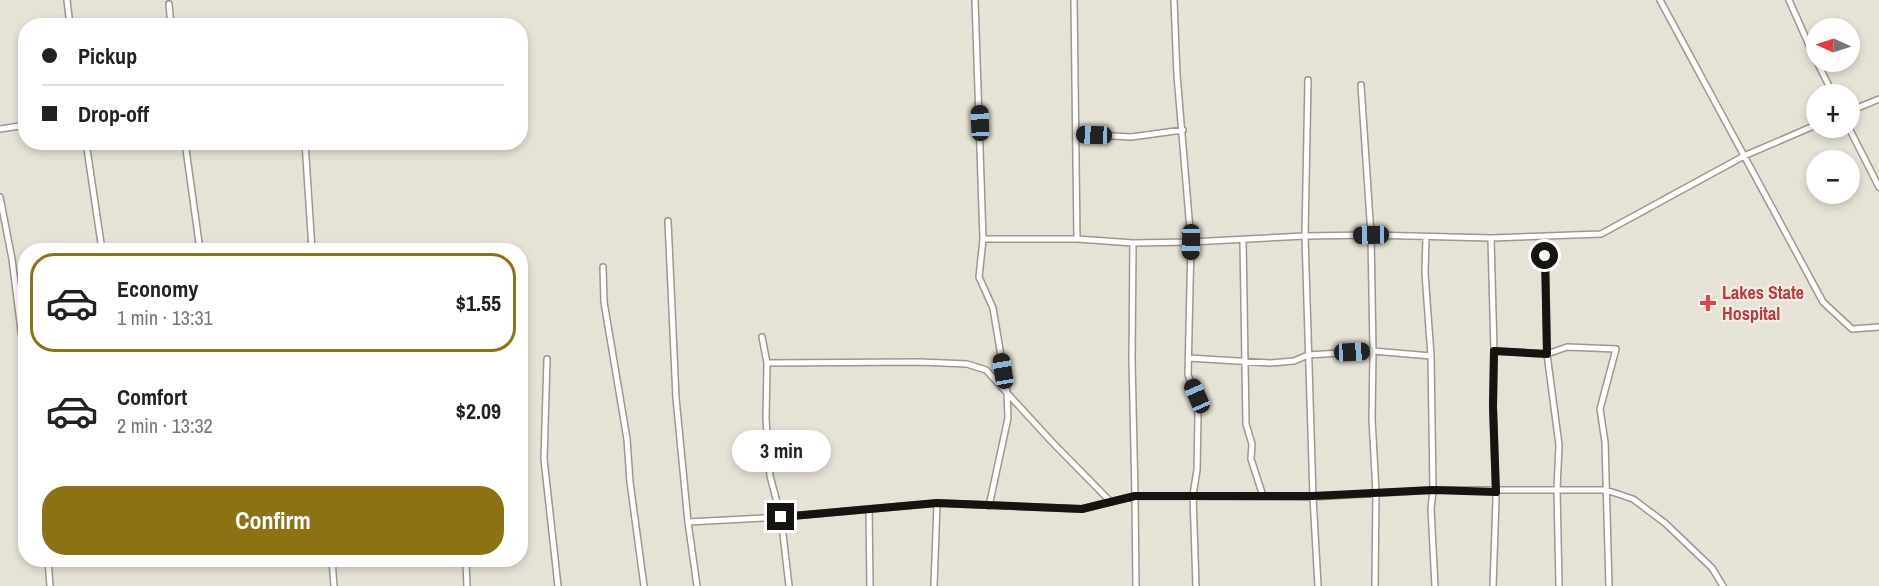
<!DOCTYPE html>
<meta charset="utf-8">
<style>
:root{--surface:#fff;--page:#f2f2f2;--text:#222;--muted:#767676;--line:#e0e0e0;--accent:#8d7115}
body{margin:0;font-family:"Archivo Narrow",sans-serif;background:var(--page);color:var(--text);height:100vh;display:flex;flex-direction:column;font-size:22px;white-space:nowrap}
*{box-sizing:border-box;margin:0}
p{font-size:20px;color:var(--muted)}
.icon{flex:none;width:33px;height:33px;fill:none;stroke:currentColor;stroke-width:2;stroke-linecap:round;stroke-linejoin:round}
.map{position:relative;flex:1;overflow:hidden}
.panel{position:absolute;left:18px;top:243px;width:510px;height:324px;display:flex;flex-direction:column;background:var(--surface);border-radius:24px;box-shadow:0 3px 9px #0003}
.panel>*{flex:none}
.guide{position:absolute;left:18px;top:18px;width:510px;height:132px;border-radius:24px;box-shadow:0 3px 9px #0003;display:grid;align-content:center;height:132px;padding:0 24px;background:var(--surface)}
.needle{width:39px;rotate:273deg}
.fabs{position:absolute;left:1806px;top:18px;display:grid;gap:12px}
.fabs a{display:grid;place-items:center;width:54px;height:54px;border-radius:50%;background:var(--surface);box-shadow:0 3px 9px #0003;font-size:30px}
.end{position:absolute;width:27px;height:27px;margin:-14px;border:8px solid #151410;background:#fff;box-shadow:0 0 0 3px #fff}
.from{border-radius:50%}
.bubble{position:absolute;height:42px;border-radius:21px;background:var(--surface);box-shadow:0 3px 9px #0003;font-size:20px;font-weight:700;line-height:42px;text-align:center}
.car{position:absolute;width:18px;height:36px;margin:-18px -9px;border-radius:8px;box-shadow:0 0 4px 2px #0007;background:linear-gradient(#222 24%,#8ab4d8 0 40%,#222 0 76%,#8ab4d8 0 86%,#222 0)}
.guide b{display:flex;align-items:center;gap:21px;height:57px;font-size:22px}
.guide b+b{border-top:2px solid var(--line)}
.guide i{width:15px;height:15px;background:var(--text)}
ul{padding:10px 0 0;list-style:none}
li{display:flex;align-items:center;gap:18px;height:99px;margin:0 12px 9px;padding:0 12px;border:3px solid transparent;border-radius:24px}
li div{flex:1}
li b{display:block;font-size:22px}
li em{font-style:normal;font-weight:700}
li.active{border-color:var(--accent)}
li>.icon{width:54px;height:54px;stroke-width:1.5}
.button{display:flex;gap:12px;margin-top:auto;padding:12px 24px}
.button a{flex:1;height:69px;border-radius:24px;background:var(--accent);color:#fff;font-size:24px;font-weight:700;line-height:69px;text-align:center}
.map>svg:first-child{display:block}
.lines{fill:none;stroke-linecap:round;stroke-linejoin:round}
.street-casing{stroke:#9c988d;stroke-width:8}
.street{stroke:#fff;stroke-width:5}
.route{stroke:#151410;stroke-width:8}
.health-dot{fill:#e0444e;stroke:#f3efe3;stroke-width:2}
.labels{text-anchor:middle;stroke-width:4.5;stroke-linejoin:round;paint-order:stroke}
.health-label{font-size:18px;font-weight:bold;fill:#be3a42;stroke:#f3efe3;text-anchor:start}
</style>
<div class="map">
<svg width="1879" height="586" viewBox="0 0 1879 586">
<rect width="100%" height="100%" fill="#e6e2d6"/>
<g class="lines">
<!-- street casing -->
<g class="street-casing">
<path id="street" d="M67 0 70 26
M975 0 983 239 979 277 993 308 1007 392 1008 418 989 506
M1074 0 1077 239
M1174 0 1177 75 1191 242 1188 375 1197 396 1198 416 1197 470 1193 495 1196 586
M1660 0 1823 302 1852 329 1879 327
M1789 0 1816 61
M169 4 171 26
M1817 62 1833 94
M1308 80 1305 236 1313 497 1318 586
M1361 85 1371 235 1373 351 1372 419 1376 492 1375 586
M1850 111 1879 99
M1849 128 1879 187
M0 129 26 125
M1076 134 1131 137 1183 130
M86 142 102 250
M185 142 200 250
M305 142 312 250
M0 197 12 259 26 370
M668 221 676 398 688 522 697 586
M1545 236 1547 354 1567 347 1616 349 1600 409 1605 442 1609 586
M1426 237 1425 273 1431 356 1433 490 1431 509 1435 586
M1491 238 1494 351 1547 354 1559 445 1557 489 1559 586
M983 239H1077L1133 243
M1243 240 1246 424 1252 444 1251 459 1263 496
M603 267 604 302 627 439 630 482 644 586
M762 337 767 363 766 419 770 476 781 517 789 586
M1189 358 1270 363 1294 361 1308 355 1373 351 1431 356
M547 359 544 459 558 586
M767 363 920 362 967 364 986 370 1053 443 1111 502
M869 509 870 586
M688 522 781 517 937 503 1082 509 1135 496 1132 360 1133 243 1191 242 1305 236 1371 235 1491 238 1601 234 1744 156 1816 125
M48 560 50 586
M332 560 334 586
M466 563 467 586
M934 586 937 503
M1136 586 1135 496 1313 497 1433 490H1606L1633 499 1665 523 1712 568 1723 586
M1493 586 1496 500 1493 407 1494 351"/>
</g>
<!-- street -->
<use href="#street" class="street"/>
</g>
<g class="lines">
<!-- route -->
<path class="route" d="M781 517 937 503 1082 509 1135 496H1313L1433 490 1496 492 1493 406 1494 351 1547 354 1545 256"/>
</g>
<!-- markers -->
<path class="health-dot" d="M1705 294h6v6h6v6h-6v6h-6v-6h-6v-6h6z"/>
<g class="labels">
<!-- health labels -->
<g class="health-label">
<text x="1722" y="299">Lakes State<tspan x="1722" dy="21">Hospital</tspan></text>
</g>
</g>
</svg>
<div class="fabs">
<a><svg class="needle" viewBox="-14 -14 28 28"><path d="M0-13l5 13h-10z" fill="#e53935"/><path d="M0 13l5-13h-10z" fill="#767676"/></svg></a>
<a>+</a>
<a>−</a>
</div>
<i class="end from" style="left:1545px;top:256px"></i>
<i class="end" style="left:781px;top:517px"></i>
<div class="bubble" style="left:732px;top:430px;width:99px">3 min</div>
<i class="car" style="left:980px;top:123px;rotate:358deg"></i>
<i class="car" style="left:1094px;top:135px;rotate:272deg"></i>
<i class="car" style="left:1371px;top:235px;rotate:269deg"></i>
<i class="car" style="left:1191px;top:242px;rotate:181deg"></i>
<i class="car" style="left:1352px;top:352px;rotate:87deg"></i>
<i class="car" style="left:1003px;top:371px;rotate:351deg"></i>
<i class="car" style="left:1197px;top:396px;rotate:336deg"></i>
<div class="guide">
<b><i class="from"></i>Pickup</b>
<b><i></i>Drop-off</b>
</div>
<section class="panel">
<ul>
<li class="active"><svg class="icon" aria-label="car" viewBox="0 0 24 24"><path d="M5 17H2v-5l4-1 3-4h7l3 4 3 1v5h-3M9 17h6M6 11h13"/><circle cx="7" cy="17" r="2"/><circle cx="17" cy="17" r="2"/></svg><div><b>Economy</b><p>1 min · 13:31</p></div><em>$1.55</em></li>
<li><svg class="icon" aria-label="car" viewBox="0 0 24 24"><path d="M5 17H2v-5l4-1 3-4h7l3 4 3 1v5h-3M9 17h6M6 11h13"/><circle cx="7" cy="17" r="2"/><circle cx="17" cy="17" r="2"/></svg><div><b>Comfort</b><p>2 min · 13:32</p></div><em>$2.09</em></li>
</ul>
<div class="button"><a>Confirm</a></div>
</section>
</div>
